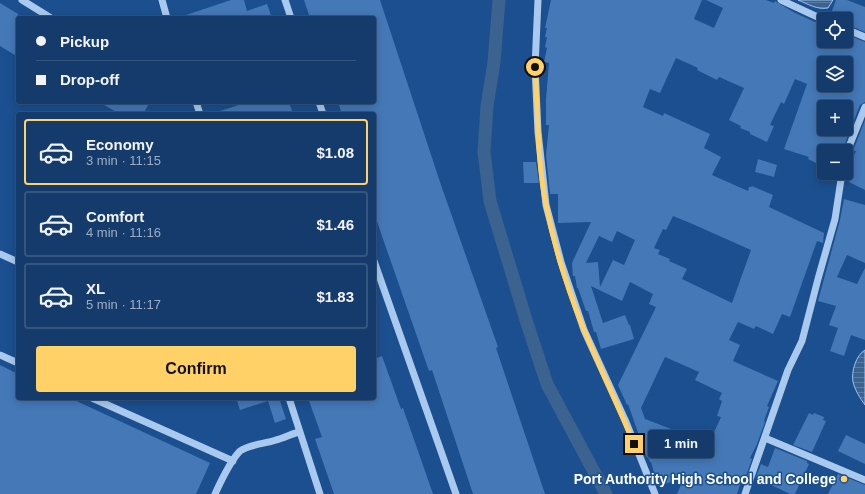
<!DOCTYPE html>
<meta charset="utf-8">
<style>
:root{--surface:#143b6b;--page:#1d4271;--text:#f1f3f6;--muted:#9dadc1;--line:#33557e;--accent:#ffd166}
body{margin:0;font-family:Arial,sans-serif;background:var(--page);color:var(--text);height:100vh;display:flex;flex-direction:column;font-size:15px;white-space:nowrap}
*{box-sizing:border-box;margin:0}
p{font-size:13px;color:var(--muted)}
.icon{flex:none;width:22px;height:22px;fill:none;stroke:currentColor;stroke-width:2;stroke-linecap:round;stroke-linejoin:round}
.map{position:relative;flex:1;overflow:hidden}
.side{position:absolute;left:16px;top:112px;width:360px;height:288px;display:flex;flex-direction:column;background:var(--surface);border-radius:4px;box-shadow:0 2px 10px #0003,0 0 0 1px var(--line)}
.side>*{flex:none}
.hud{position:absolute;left:16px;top:16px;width:360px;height:88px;border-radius:4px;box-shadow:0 2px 10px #0003,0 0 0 1px var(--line);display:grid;align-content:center;height:88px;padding:0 20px;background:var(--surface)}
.tools{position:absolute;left:817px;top:12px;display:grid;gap:8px}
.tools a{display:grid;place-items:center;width:36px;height:36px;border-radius:4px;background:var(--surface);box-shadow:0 2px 10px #0003,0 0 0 1px var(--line);font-size:20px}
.end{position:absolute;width:18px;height:18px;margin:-9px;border:5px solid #ffd166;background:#111;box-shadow:0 0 0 2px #111}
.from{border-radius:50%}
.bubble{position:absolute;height:28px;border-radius:4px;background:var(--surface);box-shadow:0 2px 10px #0003,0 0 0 1px var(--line);font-size:13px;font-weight:600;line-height:28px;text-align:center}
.hud b{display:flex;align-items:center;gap:14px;height:38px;font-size:15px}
.hud b+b{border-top:1px solid var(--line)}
.hud i{width:10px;height:10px;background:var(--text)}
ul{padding:7px 0 0;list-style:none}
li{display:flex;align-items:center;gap:12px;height:66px;margin:0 8px 6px;padding:0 12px;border:2px solid var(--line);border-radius:4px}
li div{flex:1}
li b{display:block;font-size:15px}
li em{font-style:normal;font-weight:600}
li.current{border-color:var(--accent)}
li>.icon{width:36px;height:36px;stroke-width:1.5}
.action{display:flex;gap:8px;margin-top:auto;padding:8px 20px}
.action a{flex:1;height:46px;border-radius:4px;background:var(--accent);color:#111;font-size:16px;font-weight:600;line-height:46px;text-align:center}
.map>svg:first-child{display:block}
.water{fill:url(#water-rules);stroke:#9cc4f0}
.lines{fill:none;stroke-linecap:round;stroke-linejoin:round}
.canal{stroke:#3c6290;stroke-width:13}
.building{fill:#4478b7;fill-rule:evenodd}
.minor{stroke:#a9c9ee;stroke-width:7}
.route{stroke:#ffd166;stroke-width:5}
.poi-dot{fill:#ffd166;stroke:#1b4f8f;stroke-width:1.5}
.labels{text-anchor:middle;stroke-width:3;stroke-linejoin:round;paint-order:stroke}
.poi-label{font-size:14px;font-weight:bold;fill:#fff;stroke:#1b4f8f;text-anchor:end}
</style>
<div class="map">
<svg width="865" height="494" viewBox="0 0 865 494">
<defs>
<pattern id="water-rules" width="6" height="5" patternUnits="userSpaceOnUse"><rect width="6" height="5" fill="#3c6290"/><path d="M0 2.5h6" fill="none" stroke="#597aa1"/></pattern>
</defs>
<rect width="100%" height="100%" fill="#1b4f8f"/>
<!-- water -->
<path class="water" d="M798 0H833L828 8C817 10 808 4 798 0Z
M865 350V405C860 398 855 390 853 382 851 372 856 355 865 350Z"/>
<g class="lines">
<!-- canal -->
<path class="canal" d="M499 0 494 62 487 106 484 152 490 201 526 320 547 384 606 494"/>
</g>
<!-- building -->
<path class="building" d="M231 0H244L247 11 267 4 272 18H183V16Z
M304 0H380L441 185 498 347 496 348 545 494H473L432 370 429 371 374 213V114H342L338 102H374V18H310Z
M551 0H702L694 19 714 28 723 8 706 0H766L774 3 775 1 795 13 824 26V41H846V34L865 42V102L860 105 842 151H824V167L808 159 809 157 784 149 807 84 795 79 784 104 781 102 770 125 774 126 767 142 750 134V132L740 128 741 126 729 120 744 88 719 77 717 80 697 70 698 68 676 58 660 93 650 89 643 107 663 116 664 113 710 134 704 148 721 157 712 175 748 191 749 187H751L752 186 773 195 769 207 824 233 823 243 817 241 790 317 782 314 773 334 756 326 754 329 738 322 729 340 740 345 733 361 778 381 767 406 769 407 764 421 765 422 757 444 750 458 752 459 746 476 742 483 741 482 737 494H677L684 478 658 486 651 462H650L648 457 647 458 628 404 627 405 618 385 656 307 649 304 653 294 630 282 622 301 591 286 603 323 625 315 629 325H630L634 339 601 349 596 332H594L588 311H586L578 288H577L575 276H573L572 263 591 222 558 223V194H550L546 155 549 125H546V99L549 63 544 62 547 48 545 47 547 37H545L547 28H545ZM824 63H846V85H824ZM824 107H846V129H824ZM673 216 688 222 751 250 732 303 682 279 687 269 669 261 670 259 658 254 660 250 654 248 663 229 666 230ZM617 231 635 240 624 265 613 260 600 287 598 262 586 263 599 236 612 242ZM665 357 699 372 695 380 722 393 719 399 722 401 717 416 721 417 711 439 703 434 700 440 645 419 641 408Z
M836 0H847L865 7V32L846 24V19H829Z
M0 3 18 14V57L0 46Z
M99 102H150L143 114H120Z
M248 102H289L293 114H218L217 112Z
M865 120V190L849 182 850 180 846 179 847 172 856 151H853Z
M758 159 777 165 774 177 755 172Z
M523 162H536L539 183H524Z
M844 199 865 205V263L847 255 837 277 857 284 865 268V340L851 335 844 356 830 351 838 328 829 325 836 306 818 301 840 220Z
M382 356 401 409 403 408 433 494H334L315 439 322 437 308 398H374V359Z
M0 365 18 374V398H70L210 463 196 494H0Z
M236 398H279L286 419 275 423 268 401 240 410Z
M809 413 813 415 814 413 824 417 823 420 826 421 812 452 793 445Z
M846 435 865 444V464L838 451Z
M775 448 807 461V463L809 464 795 494H790L765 482V481L756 477 761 464 768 467Z
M838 474 865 485V494H828Z"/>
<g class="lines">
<!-- minor -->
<path class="minor" d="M22 0 51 18
M162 0 167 18
M285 0 291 18
M538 0 535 67 538 132 546 205 561 262 584 330 626 422 655 494
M781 0 824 20
M846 29 865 37
M196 102 200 114
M319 102 323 114
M846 154 865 107
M0 254 18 262
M374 261 456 494
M0 355 18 363
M92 398 233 461
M289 398 320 494
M765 438 865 480
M215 494C221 481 230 461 240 451 250 444 265 444 276 440 284 438 291 434 299 432
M745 494 788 370 802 341 818 279 835 219 842 173"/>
</g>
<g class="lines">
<!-- route -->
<path class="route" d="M535 67C538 113 537 160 546 205 554 245 569 293 584 330 600 368 618 405 634 444"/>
</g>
<!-- markers -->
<circle class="poi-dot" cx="844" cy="479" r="4"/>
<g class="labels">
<!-- poi labels -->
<g class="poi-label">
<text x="836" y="484">Port Authority High School and College</text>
</g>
</g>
</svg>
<div class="tools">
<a><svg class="icon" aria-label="locate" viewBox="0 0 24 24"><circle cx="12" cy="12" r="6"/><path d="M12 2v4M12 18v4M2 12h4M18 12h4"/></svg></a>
<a><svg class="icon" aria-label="layers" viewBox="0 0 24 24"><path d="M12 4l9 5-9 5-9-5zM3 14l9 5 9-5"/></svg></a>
<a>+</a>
<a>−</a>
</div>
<i class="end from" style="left:535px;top:67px"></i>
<i class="end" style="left:634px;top:444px"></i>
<div class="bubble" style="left:648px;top:430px;width:66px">1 min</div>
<div class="hud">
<b><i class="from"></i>Pickup</b>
<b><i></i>Drop-off</b>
</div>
<section class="side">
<ul>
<li class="current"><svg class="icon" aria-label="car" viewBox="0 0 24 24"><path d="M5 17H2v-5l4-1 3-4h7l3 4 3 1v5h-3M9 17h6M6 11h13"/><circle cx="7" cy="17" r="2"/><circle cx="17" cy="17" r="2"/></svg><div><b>Economy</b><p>3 min · 11:15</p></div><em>$1.08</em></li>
<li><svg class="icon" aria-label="car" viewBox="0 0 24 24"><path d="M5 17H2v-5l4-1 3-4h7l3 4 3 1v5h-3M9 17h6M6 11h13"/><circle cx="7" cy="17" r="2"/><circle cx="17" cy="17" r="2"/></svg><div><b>Comfort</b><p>4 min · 11:16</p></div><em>$1.46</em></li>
<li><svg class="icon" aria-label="car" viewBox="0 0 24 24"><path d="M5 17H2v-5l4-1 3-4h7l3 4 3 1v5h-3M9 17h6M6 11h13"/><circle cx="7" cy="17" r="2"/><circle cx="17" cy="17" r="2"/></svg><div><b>XL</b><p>5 min · 11:17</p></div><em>$1.83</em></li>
</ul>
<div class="action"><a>Confirm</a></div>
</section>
</div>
